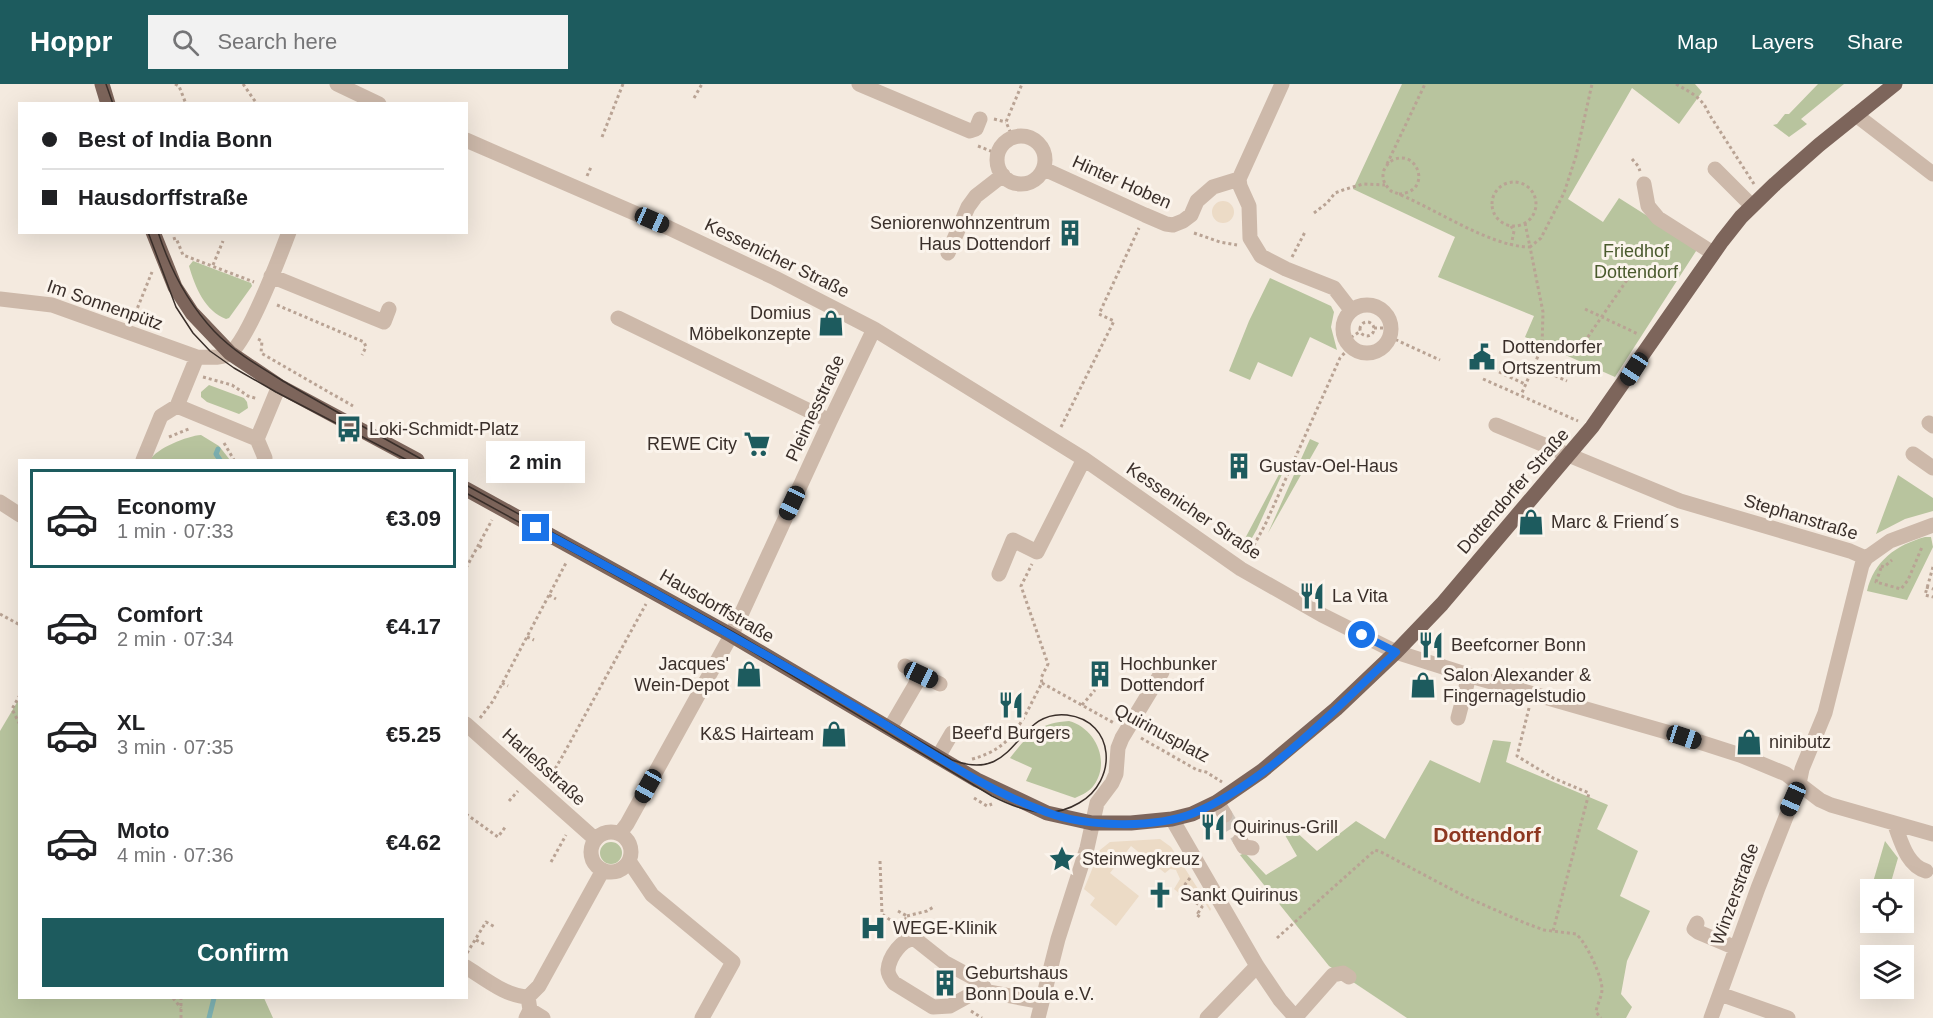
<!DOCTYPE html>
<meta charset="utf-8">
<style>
:root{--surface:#fff;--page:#f2f2f2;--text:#202124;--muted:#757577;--line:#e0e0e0;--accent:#1d5b5e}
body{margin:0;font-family:Arial,sans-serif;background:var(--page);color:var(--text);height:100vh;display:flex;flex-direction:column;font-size:22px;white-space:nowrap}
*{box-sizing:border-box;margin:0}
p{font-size:20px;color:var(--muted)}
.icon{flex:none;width:33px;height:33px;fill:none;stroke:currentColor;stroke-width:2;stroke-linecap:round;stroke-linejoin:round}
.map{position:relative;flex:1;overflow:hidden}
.sheet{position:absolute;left:18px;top:375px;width:450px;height:540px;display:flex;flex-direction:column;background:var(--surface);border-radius:0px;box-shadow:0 6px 24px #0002}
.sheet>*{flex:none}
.banner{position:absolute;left:18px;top:18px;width:450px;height:132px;border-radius:0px;box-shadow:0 6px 24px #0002;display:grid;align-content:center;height:132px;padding:0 24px;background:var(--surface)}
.buttons{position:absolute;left:1860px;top:795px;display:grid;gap:12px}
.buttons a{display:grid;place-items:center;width:54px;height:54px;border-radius:0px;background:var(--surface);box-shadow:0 6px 24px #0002;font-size:30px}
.end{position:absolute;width:27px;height:27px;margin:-14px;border:8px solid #1a73e8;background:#fff;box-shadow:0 0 0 3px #fff}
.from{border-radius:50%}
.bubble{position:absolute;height:42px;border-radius:0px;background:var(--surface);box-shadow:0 6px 24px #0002;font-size:20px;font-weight:800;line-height:42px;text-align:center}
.car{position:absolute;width:18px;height:36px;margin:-18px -9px;border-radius:8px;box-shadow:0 0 4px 2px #0007;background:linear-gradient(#222 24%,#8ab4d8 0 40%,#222 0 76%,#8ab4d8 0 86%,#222 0)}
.banner b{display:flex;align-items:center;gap:21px;height:57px;font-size:22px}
.banner b+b{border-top:2px solid var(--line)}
.banner i{width:15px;height:15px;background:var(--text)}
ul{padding:10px 0 0;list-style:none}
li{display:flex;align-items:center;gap:18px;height:99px;margin:0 12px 9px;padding:0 12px;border:3px solid transparent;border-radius:0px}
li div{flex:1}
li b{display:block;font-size:22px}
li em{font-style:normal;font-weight:800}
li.on{border-color:var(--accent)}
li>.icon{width:54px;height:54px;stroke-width:1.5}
.action{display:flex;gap:12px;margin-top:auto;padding:12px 24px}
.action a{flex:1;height:69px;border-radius:0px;background:var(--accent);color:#fff;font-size:24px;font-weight:800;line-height:69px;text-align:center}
header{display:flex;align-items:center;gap:36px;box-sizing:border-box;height:84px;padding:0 30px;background:var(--accent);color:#fff}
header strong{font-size:28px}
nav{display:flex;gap:33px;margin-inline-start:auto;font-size:21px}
.search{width:420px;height:54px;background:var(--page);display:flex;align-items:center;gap:15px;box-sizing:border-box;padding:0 21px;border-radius:0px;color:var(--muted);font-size:22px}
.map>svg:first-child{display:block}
.green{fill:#b8c49e}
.plaza{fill:#ecdbc6}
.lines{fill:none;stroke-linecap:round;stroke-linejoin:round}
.stream{stroke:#7db1b2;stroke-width:5}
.minor-tunnel{stroke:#cfc5bb;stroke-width:15;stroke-dasharray:15 8;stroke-linecap:butt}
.path{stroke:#b9a394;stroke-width:3;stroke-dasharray:3 3;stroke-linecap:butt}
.minor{stroke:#cdb9aa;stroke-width:15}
.major{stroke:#7d655b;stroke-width:15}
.tram{stroke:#3a2f2a;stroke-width:1.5}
.route{stroke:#1a73e8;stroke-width:8}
.labels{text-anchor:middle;stroke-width:6;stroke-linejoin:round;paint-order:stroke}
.street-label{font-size:18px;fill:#3a2f2a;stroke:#fbf4ec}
.poi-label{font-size:18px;fill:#3a2f2a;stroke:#fbf4ec;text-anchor:start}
.park-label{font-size:18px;fill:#4a5a2d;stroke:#fbf4ec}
.quarter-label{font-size:21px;font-weight:bold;fill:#8d3720;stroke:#fbf4ec}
</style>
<header>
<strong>Hoppr</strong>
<div class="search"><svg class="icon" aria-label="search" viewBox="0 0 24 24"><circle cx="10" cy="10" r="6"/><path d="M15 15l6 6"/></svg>Search here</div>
<nav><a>Map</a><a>Layers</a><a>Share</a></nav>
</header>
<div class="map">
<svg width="1933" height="934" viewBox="0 0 1933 934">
<rect width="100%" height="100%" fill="#f4eadf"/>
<!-- green -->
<path class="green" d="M1402 0H1695L1702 8 1679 40 1632 4 1568 115 1603 138 1619 114 1698 164 1615 293 1525 253 1534 232 1438 193 1455 153 1353 105Z
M1818 0H1844L1801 35 1807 40 1789 53 1773 41 1777 40 1785 30H1789Z
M193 177 251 199 252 202 229 234 226 235C205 227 195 203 189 182Z
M1270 194 1331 222 1334 228 1331 243 1337 266 1310 253 1292 293 1258 278 1250 296 1229 287 1249 237Z
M209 301 244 314 247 318 248 324 239 330 207 318 201 313V308Z
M201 351 219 362 230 376H150C157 364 187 352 201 351Z
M1310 355 1319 359 1268 449Z
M1286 377H1288L1257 445 1244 468 1240 464Z
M1898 391 1933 414V427L1905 435 1876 450Z
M1925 453H1931L1933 463 1907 516 1867 507C1874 477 1896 461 1925 453Z
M19 615 20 914H264L273 934H0V647Z
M1069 637C1095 644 1111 677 1094 701 1090 707 1082 711 1075 714L1026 697 1032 684 1010 674C1028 651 1038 639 1069 637Z
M1493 656 1511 658 1506 678 1608 721 1597 745 1638 767 1620 812 1650 827 1627 877 1621 910 1632 923 1626 934H1407L1329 882 1240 771 1245 769 1266 791 1297 772 1285 751 1293 745 1317 767 1356 737 1385 755 1430 676 1480 699Z
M1885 757 1898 774 1891 798 1888 797 1885 805H1871Z
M600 769a11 11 0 1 1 22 0a11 11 0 1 1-22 0Z"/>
<!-- plaza -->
<path class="plaza" d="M1212 128a11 11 0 1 1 22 0a11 11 0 1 1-22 0Z
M1160 755 1171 763 1211 825 1210 827 1205 819 1203 821 1184 806 1180 810 1174 805 1180 795 1176 786 1170 785 1165 789 1131 762 1110 789 1139 812 1116 842 1090 821 1095 814 1084 805 1100 766 1110 758Z"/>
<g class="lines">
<!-- stream -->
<path class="stream" d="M218 365 216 370 220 376
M209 934 214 914"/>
<!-- minor-tunnel -->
<path class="minor-tunnel" d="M1225 731 1240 756"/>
<!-- path -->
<path class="path" d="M175 0 179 2 186 20
M243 0 257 20
M1676 0C1691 9 1702 13 1709 30L1754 100
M694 14 702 0
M994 35 1006 38
M602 53 623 0
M1013 54 1006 38 1022 0
M978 62 998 70
M1632 75 1638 82 1640 87
M1387 80 1425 0
M587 92 591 83
M1492 120a22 22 0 1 1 44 0a22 22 0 1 1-44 0Z
M1399 110C1433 108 1418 64 1393 76 1389 78 1386 82 1384 86 1381 95 1385 101 1391 107 1432 122 1489 163 1530 163L1543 228 1542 263 1521 311
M1314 129 1327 119 1335 109 1343 106 1363 100 1385 101
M1525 139 1530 163 1541 154 1564 109 1576 72 1592 0
M1511 142 1514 147 1511 162
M1194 149 1220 158 1237 161
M173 155 176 154 183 171 254 198
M1292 173 1305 148
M213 181 223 157
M277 221 364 258 366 263 362 271
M1585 225 1638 250
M133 235 152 188
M1360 245a7 7 0 1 1 14 0a7 7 0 1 1-14 0Z
M1374 244H1391
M1390 253 1440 276
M258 255 262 257 261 269 353 322
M1346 257 1359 248
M1581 263 1629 193
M1533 282 1567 297
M1499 288 1525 300
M203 293 232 301 248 312 258 315
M1483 295 1578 337
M1061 343 1114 237 1099 230 1139 144
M169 353 191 344
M224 359 234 376
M479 462 484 465
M1248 472 1265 441 1340 274 1350 263
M1881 482 1884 483 1892 476
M1933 483 1925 511 1933 513
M466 484 492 436
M1881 484 1876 498 1901 505 1908 496 1922 463
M1926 503 1933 505
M549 511 556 515
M0 530 20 541
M527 553 534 556
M502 599 508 602
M1042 599 1114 639
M20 611 12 625 20 641
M1082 621 1095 606
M1529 624 1517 672 1553 694 1589 709 1553 847
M480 634 493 617 567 477
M1141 654 1197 686 1206 688 1222 698
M972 675C1015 664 1022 635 1042 599L1041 594 1048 580 1021 502 1032 480
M549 695 562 673 646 520
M20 699V705
M974 714 987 722 992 720
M509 717 518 707
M466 730 498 753 506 742
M880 777 882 830 901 844
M551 778 566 751
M1190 794 1180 807 1202 823 1198 829 1200 830 1197 834
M898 827 907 832 902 842
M907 832 927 827 935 822
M1277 854 1372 769 1375 766 1381 768 1466 813 1525 839 1544 846 1576 850C1586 858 1602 892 1602 905 1602 913 1597 920 1596 928L1601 934
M476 856 486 861
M467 869 486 838 495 843
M173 914 181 924
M971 927 982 934
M181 934V914"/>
<!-- minor -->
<path class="minor" d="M337 0 379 20
M859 0 970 47 976 45 980 35
M1856 31 1933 90
M997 76a24 24 0 1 1 48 0a24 24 0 1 1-48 0Z
M466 56 669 144 775 194 874 245 1084 375 1241 485 1322 531 1396 568 1481 595 1684 653 1740 671 1786 690 1820 716 1831 721 1933 750
M1044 85 1145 131 1166 140 1173 141 1183 137 1191 131 1197 117 1213 103 1239 95 1240 102 1249 122 1250 154 1261 172 1286 185 1334 204 1351 226
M1715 85 1752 122
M1239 95 1282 0
M1644 100 1648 122 1658 134 1713 169
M948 169 968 123 976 112 1003 91
M271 192 384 238 389 225
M0 215 52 221 197 273C207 273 220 275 229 270 247 259 280 172 289 148
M1343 245a24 24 0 1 1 48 0a24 24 0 1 1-48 0Z
M618 234 830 337
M177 322 257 355 265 374 264 376
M1929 339 1933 342
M1496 341 1680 417 1850 467 1866 474 1862 481 1825 629 1802 685 1799 700 1758 804 1711 934
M257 355 279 302
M1913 370 1933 384
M143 376 161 332 177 322 197 273
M0 418 20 431
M1866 474 1890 457 1933 441
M999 490 1013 456 1037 468 1084 375
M905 582 921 591
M1458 634 1469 592
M466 640 595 755
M890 644 921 591 940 600
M938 673 952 649
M1217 718 1225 731
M1172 735 1257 882 1280 916 1296 934
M1894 739C1901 756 1906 781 1926 787
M591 768a20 20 0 1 1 40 0a20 20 0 1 1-40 0Z
M620 749 627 740 733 548 830 337 874 245
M1240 756 1244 763 1252 764
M629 777 652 811 733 878 702 934
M1697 839 1694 845 1698 848 1736 864
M466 883C484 894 507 913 528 913
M987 908 981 898 944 878 915 855C902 854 889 873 888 886 888 890 891 895 894 899L933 923 950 922 979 906 1042 918
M1720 910 1788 934
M528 913 539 902 603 786
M530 926 543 934
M526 934 530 926 528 913
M1038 934 1058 855 1087 764 1097 719 1112 699 1116 690 1118 664 1122 654 1162 588
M1207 934 1257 882
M1295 934 1333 891 1343 889 1349 893"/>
<!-- major -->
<path class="major" d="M102 0 108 20
M153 148 175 203 192 229 230 269 279 302 417 376
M466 405 731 551 977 696 1047 729 1092 739H1131L1172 735 1192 730 1217 718 1262 687 1336 625 1396 568 1442 520 1592 343 1722 157 1741 133 1775 100 1819 61 1895 0"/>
<!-- tram -->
<path class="tram" d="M106 0 113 20
M148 148 176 223 193 249 210 267 234 284 276 308 407 376
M158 148C170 185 187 218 214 247 235 269 262 284 288 300 333 326 378 351 423 376
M466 401 733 548 952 676C1019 701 1014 625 1067 631 1116 637 1118 697 1079 719 1049 737 1020 726 992 712L730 554 466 409"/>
</g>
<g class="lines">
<!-- route -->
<path class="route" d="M536 444C650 505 764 569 876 635 931 668 985 706 1046 728 1086 743 1154 745 1194 729 1267 699 1338 622 1396 568L1362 551"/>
</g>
<!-- icons -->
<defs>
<g id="building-bare" transform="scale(2.07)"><path d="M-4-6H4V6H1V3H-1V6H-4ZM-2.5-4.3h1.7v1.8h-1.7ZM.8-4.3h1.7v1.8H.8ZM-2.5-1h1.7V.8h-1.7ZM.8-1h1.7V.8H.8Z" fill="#1d5b5e" stroke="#fbf4ec" stroke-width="2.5" paint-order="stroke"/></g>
<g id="shop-bare" transform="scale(2.07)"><path d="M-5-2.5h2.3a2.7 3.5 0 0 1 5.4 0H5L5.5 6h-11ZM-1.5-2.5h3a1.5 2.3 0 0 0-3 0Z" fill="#1d5b5e" stroke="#fbf4ec" stroke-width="2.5" paint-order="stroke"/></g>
<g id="civic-bare" transform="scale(2.07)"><path d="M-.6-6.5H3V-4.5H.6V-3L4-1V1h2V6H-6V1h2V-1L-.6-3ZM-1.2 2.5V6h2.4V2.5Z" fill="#1d5b5e" stroke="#fbf4ec" stroke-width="2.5" paint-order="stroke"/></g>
<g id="bus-bare" transform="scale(2.07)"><path d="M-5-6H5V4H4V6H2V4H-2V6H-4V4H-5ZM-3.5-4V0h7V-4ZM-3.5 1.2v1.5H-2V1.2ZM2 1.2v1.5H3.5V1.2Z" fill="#1d5b5e" stroke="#fbf4ec" stroke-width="2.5" paint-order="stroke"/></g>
<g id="supermarket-bare" transform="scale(2.07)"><path d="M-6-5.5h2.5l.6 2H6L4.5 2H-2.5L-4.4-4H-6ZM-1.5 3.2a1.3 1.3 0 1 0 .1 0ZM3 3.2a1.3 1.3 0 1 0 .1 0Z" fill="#1d5b5e" stroke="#fbf4ec" stroke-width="2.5" paint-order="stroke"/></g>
<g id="restaurant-bare" transform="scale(2.07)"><path d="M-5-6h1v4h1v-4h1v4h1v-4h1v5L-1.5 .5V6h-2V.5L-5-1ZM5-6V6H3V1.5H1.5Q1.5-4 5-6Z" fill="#1d5b5e" stroke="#fbf4ec" stroke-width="2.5" paint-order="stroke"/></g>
<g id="sight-bare" transform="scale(2.07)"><path d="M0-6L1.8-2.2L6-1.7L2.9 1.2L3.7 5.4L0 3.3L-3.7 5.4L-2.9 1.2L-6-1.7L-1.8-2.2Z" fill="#1d5b5e" stroke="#fbf4ec" stroke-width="2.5" paint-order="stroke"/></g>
<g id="church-bare" transform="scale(2.07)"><path d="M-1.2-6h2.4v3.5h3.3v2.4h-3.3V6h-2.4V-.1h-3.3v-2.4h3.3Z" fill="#1d5b5e" stroke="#fbf4ec" stroke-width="2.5" paint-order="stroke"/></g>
<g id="hospital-bare" transform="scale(2.07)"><path d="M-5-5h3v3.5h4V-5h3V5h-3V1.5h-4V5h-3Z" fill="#1d5b5e" stroke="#fbf4ec" stroke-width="2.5" paint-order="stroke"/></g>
</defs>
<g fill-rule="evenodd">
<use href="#building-bare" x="1070" y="149"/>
<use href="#shop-bare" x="831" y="239"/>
<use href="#civic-bare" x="1482" y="273"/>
<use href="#bus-bare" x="349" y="345"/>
<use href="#supermarket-bare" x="757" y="360"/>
<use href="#building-bare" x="1239" y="382"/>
<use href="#shop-bare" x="1531" y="438"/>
<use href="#restaurant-bare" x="1312" y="512"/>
<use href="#restaurant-bare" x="1431" y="561"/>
<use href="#shop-bare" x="749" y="590"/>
<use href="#building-bare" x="1100" y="590"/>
<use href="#shop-bare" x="1423" y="601"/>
<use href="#restaurant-bare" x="1011" y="621"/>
<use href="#shop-bare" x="834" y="650"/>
<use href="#shop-bare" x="1749" y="658"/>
<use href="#restaurant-bare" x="1213" y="743"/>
<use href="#sight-bare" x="1062" y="775"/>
<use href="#church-bare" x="1160" y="811"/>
<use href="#hospital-bare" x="873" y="844"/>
<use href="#building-bare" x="945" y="899"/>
</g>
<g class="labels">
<!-- street labels -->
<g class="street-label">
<text transform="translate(1122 98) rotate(24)" y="6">Hinter Hoben</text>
<text transform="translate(777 174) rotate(26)" y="6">Kessenicher Straße</text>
<text transform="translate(105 221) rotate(19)" y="6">Im Sonnenpütz</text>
<text transform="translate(815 324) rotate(-65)" y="6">Pleimesstraße</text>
<text transform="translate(1513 407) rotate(-49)" y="6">Dottendorfer Straße</text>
<text transform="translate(1194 427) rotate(34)" y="6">Kessenicher Straße</text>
<text transform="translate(1801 433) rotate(17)" y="6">Stephanstraße</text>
<text transform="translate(717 522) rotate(30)" y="6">Hausdorffstraße</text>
<text transform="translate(1162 649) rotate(28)" y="6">Quirinusplatz</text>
<text transform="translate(544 683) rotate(42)" y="6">Harleßstraße</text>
<text transform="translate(1735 810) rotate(-70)" y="6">Winzerstraße</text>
</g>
<!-- poi labels -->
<g class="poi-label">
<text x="1050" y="145" text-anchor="end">Seniorenwohnzentrum<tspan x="1050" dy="21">Haus Dottendorf</tspan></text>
<text x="811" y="235" text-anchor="end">Domius<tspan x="811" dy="21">Möbelkonzepte</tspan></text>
<text x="1502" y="269">Dottendorfer<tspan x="1502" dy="21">Ortszentrum</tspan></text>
<text x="369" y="351">Loki-Schmidt-Platz</text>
<text x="737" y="366" text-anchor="end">REWE City</text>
<text x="1259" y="388">Gustav-Oel-Haus</text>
<text x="1551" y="444">Marc &amp; Friend´s</text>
<text x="1332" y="518">La Vita</text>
<text x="1451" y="567">Beefcorner Bonn</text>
<text x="729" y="586" text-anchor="end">Jacques'<tspan x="729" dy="21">Wein-Depot</tspan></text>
<text x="1120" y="586">Hochbunker<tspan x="1120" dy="21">Dottendorf</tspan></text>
<text x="1443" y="597">Salon Alexander &amp;<tspan x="1443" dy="21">Fingernagelstudio</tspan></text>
<text x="1011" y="655" text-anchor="middle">Beef'd Burgers</text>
<text x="814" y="656" text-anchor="end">K&amp;S Hairteam</text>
<text x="1769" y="664">ninibutz</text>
<text x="1233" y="749">Quirinus-Grill</text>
<text x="1082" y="781">Steinwegkreuz</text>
<text x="1180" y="817">Sankt Quirinus</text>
<text x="893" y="850">WEGE-Klinik</text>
<text x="965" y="895">Geburtshaus<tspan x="965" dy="21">Bonn Doula e.V.</tspan></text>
</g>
<!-- park labels -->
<g class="park-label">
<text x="1636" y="173">Friedhof<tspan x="1636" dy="21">Dottendorf</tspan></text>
</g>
<!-- quarter labels -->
<g class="quarter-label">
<text x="1487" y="758">Dottendorf</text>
</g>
</g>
</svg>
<div class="buttons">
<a><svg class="icon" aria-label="locate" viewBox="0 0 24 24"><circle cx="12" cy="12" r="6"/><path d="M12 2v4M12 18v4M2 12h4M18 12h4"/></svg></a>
<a><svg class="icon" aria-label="layers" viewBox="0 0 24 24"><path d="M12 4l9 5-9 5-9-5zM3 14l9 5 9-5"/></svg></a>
</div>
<i class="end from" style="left:1362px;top:551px"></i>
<i class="end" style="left:536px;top:444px"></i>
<div class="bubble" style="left:486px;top:357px;width:99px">2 min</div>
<i class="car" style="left:652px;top:136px;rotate:114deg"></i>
<i class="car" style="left:1634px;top:285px;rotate:213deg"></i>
<i class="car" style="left:792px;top:419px;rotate:205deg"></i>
<i class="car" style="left:921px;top:591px;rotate:115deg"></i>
<i class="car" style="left:1684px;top:653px;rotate:108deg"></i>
<i class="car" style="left:648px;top:702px;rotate:209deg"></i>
<i class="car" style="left:1793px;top:715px;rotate:204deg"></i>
<div class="banner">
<b><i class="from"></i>Best of India Bonn</b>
<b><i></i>Hausdorffstraße</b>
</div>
<section class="sheet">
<ul>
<li class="on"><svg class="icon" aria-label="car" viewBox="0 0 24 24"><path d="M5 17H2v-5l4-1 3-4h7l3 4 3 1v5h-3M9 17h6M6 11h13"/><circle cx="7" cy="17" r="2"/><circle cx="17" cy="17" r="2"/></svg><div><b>Economy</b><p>1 min · 07:33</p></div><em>€3.09</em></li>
<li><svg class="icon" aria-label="car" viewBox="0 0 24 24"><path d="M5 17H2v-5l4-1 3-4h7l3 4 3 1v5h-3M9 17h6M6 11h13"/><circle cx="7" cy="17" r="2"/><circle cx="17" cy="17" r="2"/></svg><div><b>Comfort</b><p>2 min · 07:34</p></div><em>€4.17</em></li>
<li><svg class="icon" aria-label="car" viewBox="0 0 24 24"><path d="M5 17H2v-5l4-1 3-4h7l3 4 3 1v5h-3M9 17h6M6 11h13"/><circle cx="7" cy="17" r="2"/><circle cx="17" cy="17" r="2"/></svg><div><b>XL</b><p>3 min · 07:35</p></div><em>€5.25</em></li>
<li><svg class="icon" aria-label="car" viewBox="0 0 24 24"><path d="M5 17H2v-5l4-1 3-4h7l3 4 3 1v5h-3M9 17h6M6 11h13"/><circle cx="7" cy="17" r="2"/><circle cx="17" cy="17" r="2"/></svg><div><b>Moto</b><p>4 min · 07:36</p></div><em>€4.62</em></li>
</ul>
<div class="action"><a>Confirm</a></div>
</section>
</div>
